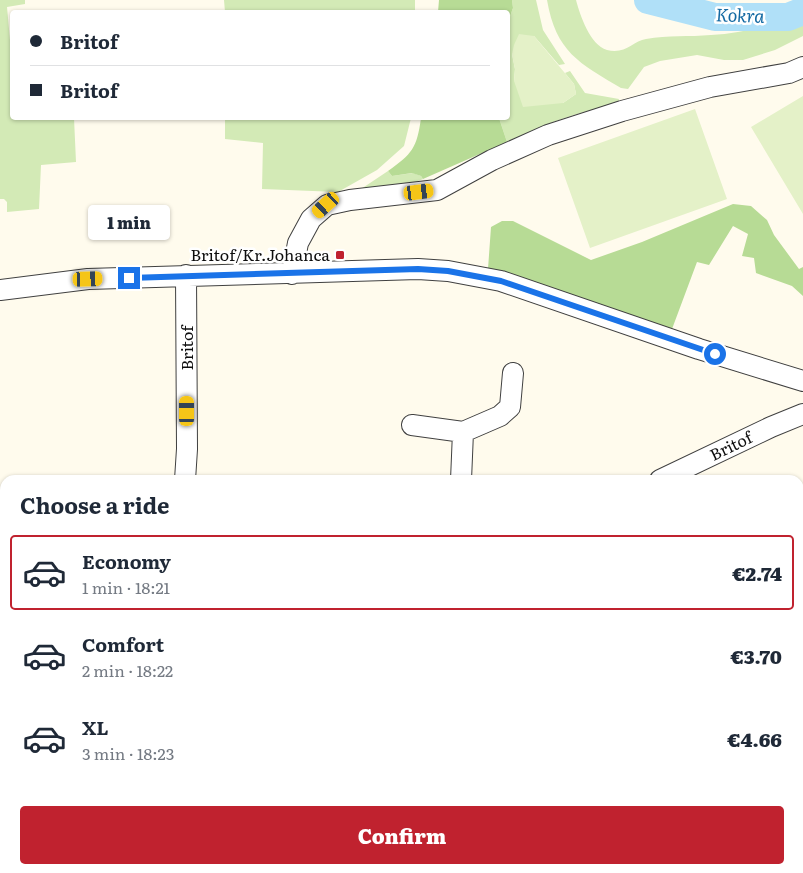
<!DOCTYPE html>
<meta charset="utf-8">
<style>
:root{--surface:#fff;--page:#f6f6f7;--text:#1f2937;--muted:#747a83;--line:#e0e1e3;--accent:#c0222f}
body{margin:0;font-family:Literata,serif;background:var(--page);color:var(--text);height:100vh;display:flex;flex-direction:column;font-size:19px;white-space:nowrap}
*{box-sizing:border-box;margin:0}
p{font-size:16px;color:var(--muted)}
.icon{flex:none;width:28px;height:28px;fill:none;stroke:currentColor;stroke-width:2;stroke-linecap:round;stroke-linejoin:round}
.map{position:relative;flex:1;overflow:hidden}
.drawer{position:absolute;left:0px;top:475px;width:804px;height:399px;display:flex;flex-direction:column;background:var(--surface);border-radius:15px 15px 0 0;box-shadow:0 1px 4px #0004}
.drawer>*{flex:none}
.guide{position:absolute;left:10px;top:10px;width:500px;height:110px;border-radius:5px;box-shadow:0 1px 4px #0004;display:grid;align-content:center;height:110px;padding:0 20px;background:var(--surface)}
.end{position:absolute;width:22px;height:22px;margin:-11px;border:6px solid #1a73e8;background:#fff;box-shadow:0 0 0 2px #fff}
.from{border-radius:50%}
.bubble{position:absolute;height:35px;border-radius:5px;background:var(--surface);box-shadow:0 1px 4px #0004;font-size:16px;font-weight:800;line-height:35px;text-align:center}
.car{position:absolute;width:15px;height:30px;margin:-15px -8px;border-radius:6px;box-shadow:0 0 4px 1px #0007;background:linear-gradient(#f5c518 24%,#345 0 40%,#f5c518 0 76%,#345 0 86%,#f5c518 0)}
.guide b{display:flex;align-items:center;gap:18px;height:48px;font-size:19px}
.guide b+b{border-top:1px solid var(--line)}
.guide i{width:12px;height:12px;background:var(--text)}
ul{padding:0;list-style:none}
li{display:flex;align-items:center;gap:15px;height:75px;margin:0 10px 8px;padding:0 10px;border:2px solid transparent;border-radius:5px}
li div{flex:1}
li b{display:block;font-size:19px}
li em{font-style:normal;font-weight:800}
li.selected{border-color:var(--accent)}
li>.icon{width:45px;height:45px;stroke-width:1.5}
h2{padding:0 20px;font-size:22px;line-height:60px}
.cta{display:flex;gap:10px;margin-top:auto;padding:10px 20px}
.cta a{flex:1;height:58px;border-radius:5px;background:var(--accent);color:#fff;font-size:20px;font-weight:800;line-height:58px;text-align:center}
.map>svg:first-child{display:block}
.green{fill:#d3eab6}
.forest{fill:#b7db95}
.pitch{fill:#e4f1c8}
.lines{fill:none;stroke-linecap:round;stroke-linejoin:round}
.river{stroke:#b0e0f8;stroke-width:28}
.minor-casing{stroke:#404040;stroke-width:22}
.minor{stroke:#fff;stroke-width:20}
.route{stroke:#1a73e8;stroke-width:6}
.poi-dot{fill:#c0222f;stroke:#fff;stroke-width:2}
.labels{text-anchor:middle;stroke-width:5;stroke-linejoin:round;paint-order:stroke}
.poi-label{font-size:16px;fill:#0d0d0d;stroke:#fff;text-anchor:end}
.street-label{font-size:16px;fill:#0d0d0d;stroke:#fff}
.water-label{font-size:18px;font-style:italic;fill:#1369a2;stroke:#fff}
</style>
<div class="map">
<svg width="803" height="873" viewBox="0 0 803 873">
<rect width="100%" height="100%" fill="#fffbed"/>
<!-- green -->
<path class="green" d="M0 0H25V4L7 7 12 62V118H74L76 162 41 165 39 209 7 212V202L4 199H0Z
M224 0H415V12H225Z
M512 0H536L543 30 565 64 559 65 534 36 512 54 515 69 514 81 563 103 576 94 574 84 565 73 570 71 585 93 619 99 617 106C578 110 542 126 507 142L499 118H508V22L513 8Z
M547 0H576C580 15 590 45 607 50 625 55 633 41 646 39 668 35 689 37 711 35 743 33 773 25 803 13V36L775 50 743 60H724L697 55 660 61 644 67 628 89 621 88C579 63 556 52 547 0Z
M225 118H411L404 146 377 170 338 192 262 189 263 143 225 139Z
M388 171 392 176 413 173 421 176 423 179 403 187 358 191Z"/>
<!-- forest -->
<path class="forest" d="M439 0H512L513 8 508 22V12H438Z
M421 118H499L507 142 423 179 421 176 412 173 392 176 388 171C412 154 417 148 421 118Z
M733 204 751 206 767 220 774 235 799 269 803 267V296L792 286 756 273 754 258 742 256 748 234 733 226 709 265 697 262 672 329 488 269 491 227 502 221H513L591 260 642 242Z"/>
<!-- pitch -->
<path class="pitch" d="M519 34 534 36 574 84 576 94 563 103 523 107 514 81 515 69 512 54 514 45Z
M803 96V214L751 127Z
M695 109 727 199 590 248 558 158Z"/>
<g class="lines">
<!-- river -->
<path class="river" d="M648 0 715 17H788L803 11"/>
<!-- minor casing -->
<g class="minor-casing">
<path id="minor" d="M292 274 298 243 311 219 327 205 350 200 437 190 492 160 548 135 622 111 710 87 789 73 803 67
M0 290 88 279 418 269 448 271 501 281 699 349 803 381
M412 425 463 432 461 480
M463 432 500 416 510 407 513 373
M185 480 187 449 186 275
M660 480 771 427 803 414
M0 717 5 716
M0 845 2 833 5 827
M232 869 233 873
M555 869V873
M605 869 629 873
M368 873 371 869
M742 873V869"/>
</g>
<!-- minor -->
<use href="#minor" class="minor"/>
</g>
<g class="lines">
<!-- route -->
<path class="route" d="M129 278 418 269 448 271 501 281 715 354"/>
</g>
<!-- markers -->
<rect class="poi-dot" x="335" y="250" width="10" height="10" rx="2.5"/>
<g class="labels">
<!-- poi labels -->
<g class="poi-label">
<text x="330" y="261">Britof/Kr.Johanca</text>
</g>
<!-- street labels -->
<g class="street-label">
<text transform="translate(187 348) rotate(-90)" y="6">Britof</text>
<text transform="translate(731 446) rotate(-26)" y="6">Britof</text>
</g>
<!-- water labels -->
<g class="water-label">
<text transform="translate(740 16) rotate(2)" y="6">Kokra</text>
</g>
</g>
</svg>
<i class="end from" style="left:715px;top:354px"></i>
<i class="end" style="left:129px;top:278px"></i>
<div class="bubble" style="left:88px;top:205px;width:82px">1 min</div>
<i class="car" style="left:419px;top:192px;rotate:83deg"></i>
<i class="car" style="left:326px;top:205px;rotate:228deg"></i>
<i class="car" style="left:88px;top:279px;rotate:88deg"></i>
<i class="car" style="left:187px;top:411px;rotate:0deg"></i>
<div class="guide">
<b><i class="from"></i>Britof</b>
<b><i></i>Britof</b>
</div>
<section class="drawer">
<h2>Choose a ride</h2>
<ul>
<li class="selected"><svg class="icon" aria-label="car" viewBox="0 0 24 24"><path d="M5 17H2v-5l4-1 3-4h7l3 4 3 1v5h-3M9 17h6M6 11h13"/><circle cx="7" cy="17" r="2"/><circle cx="17" cy="17" r="2"/></svg><div><b>Economy</b><p>1 min · 18:21</p></div><em>€2.74</em></li>
<li><svg class="icon" aria-label="car" viewBox="0 0 24 24"><path d="M5 17H2v-5l4-1 3-4h7l3 4 3 1v5h-3M9 17h6M6 11h13"/><circle cx="7" cy="17" r="2"/><circle cx="17" cy="17" r="2"/></svg><div><b>Comfort</b><p>2 min · 18:22</p></div><em>€3.70</em></li>
<li><svg class="icon" aria-label="car" viewBox="0 0 24 24"><path d="M5 17H2v-5l4-1 3-4h7l3 4 3 1v5h-3M9 17h6M6 11h13"/><circle cx="7" cy="17" r="2"/><circle cx="17" cy="17" r="2"/></svg><div><b>XL</b><p>3 min · 18:23</p></div><em>€4.66</em></li>
</ul>
<div class="cta"><a>Confirm</a></div>
</section>
</div>
